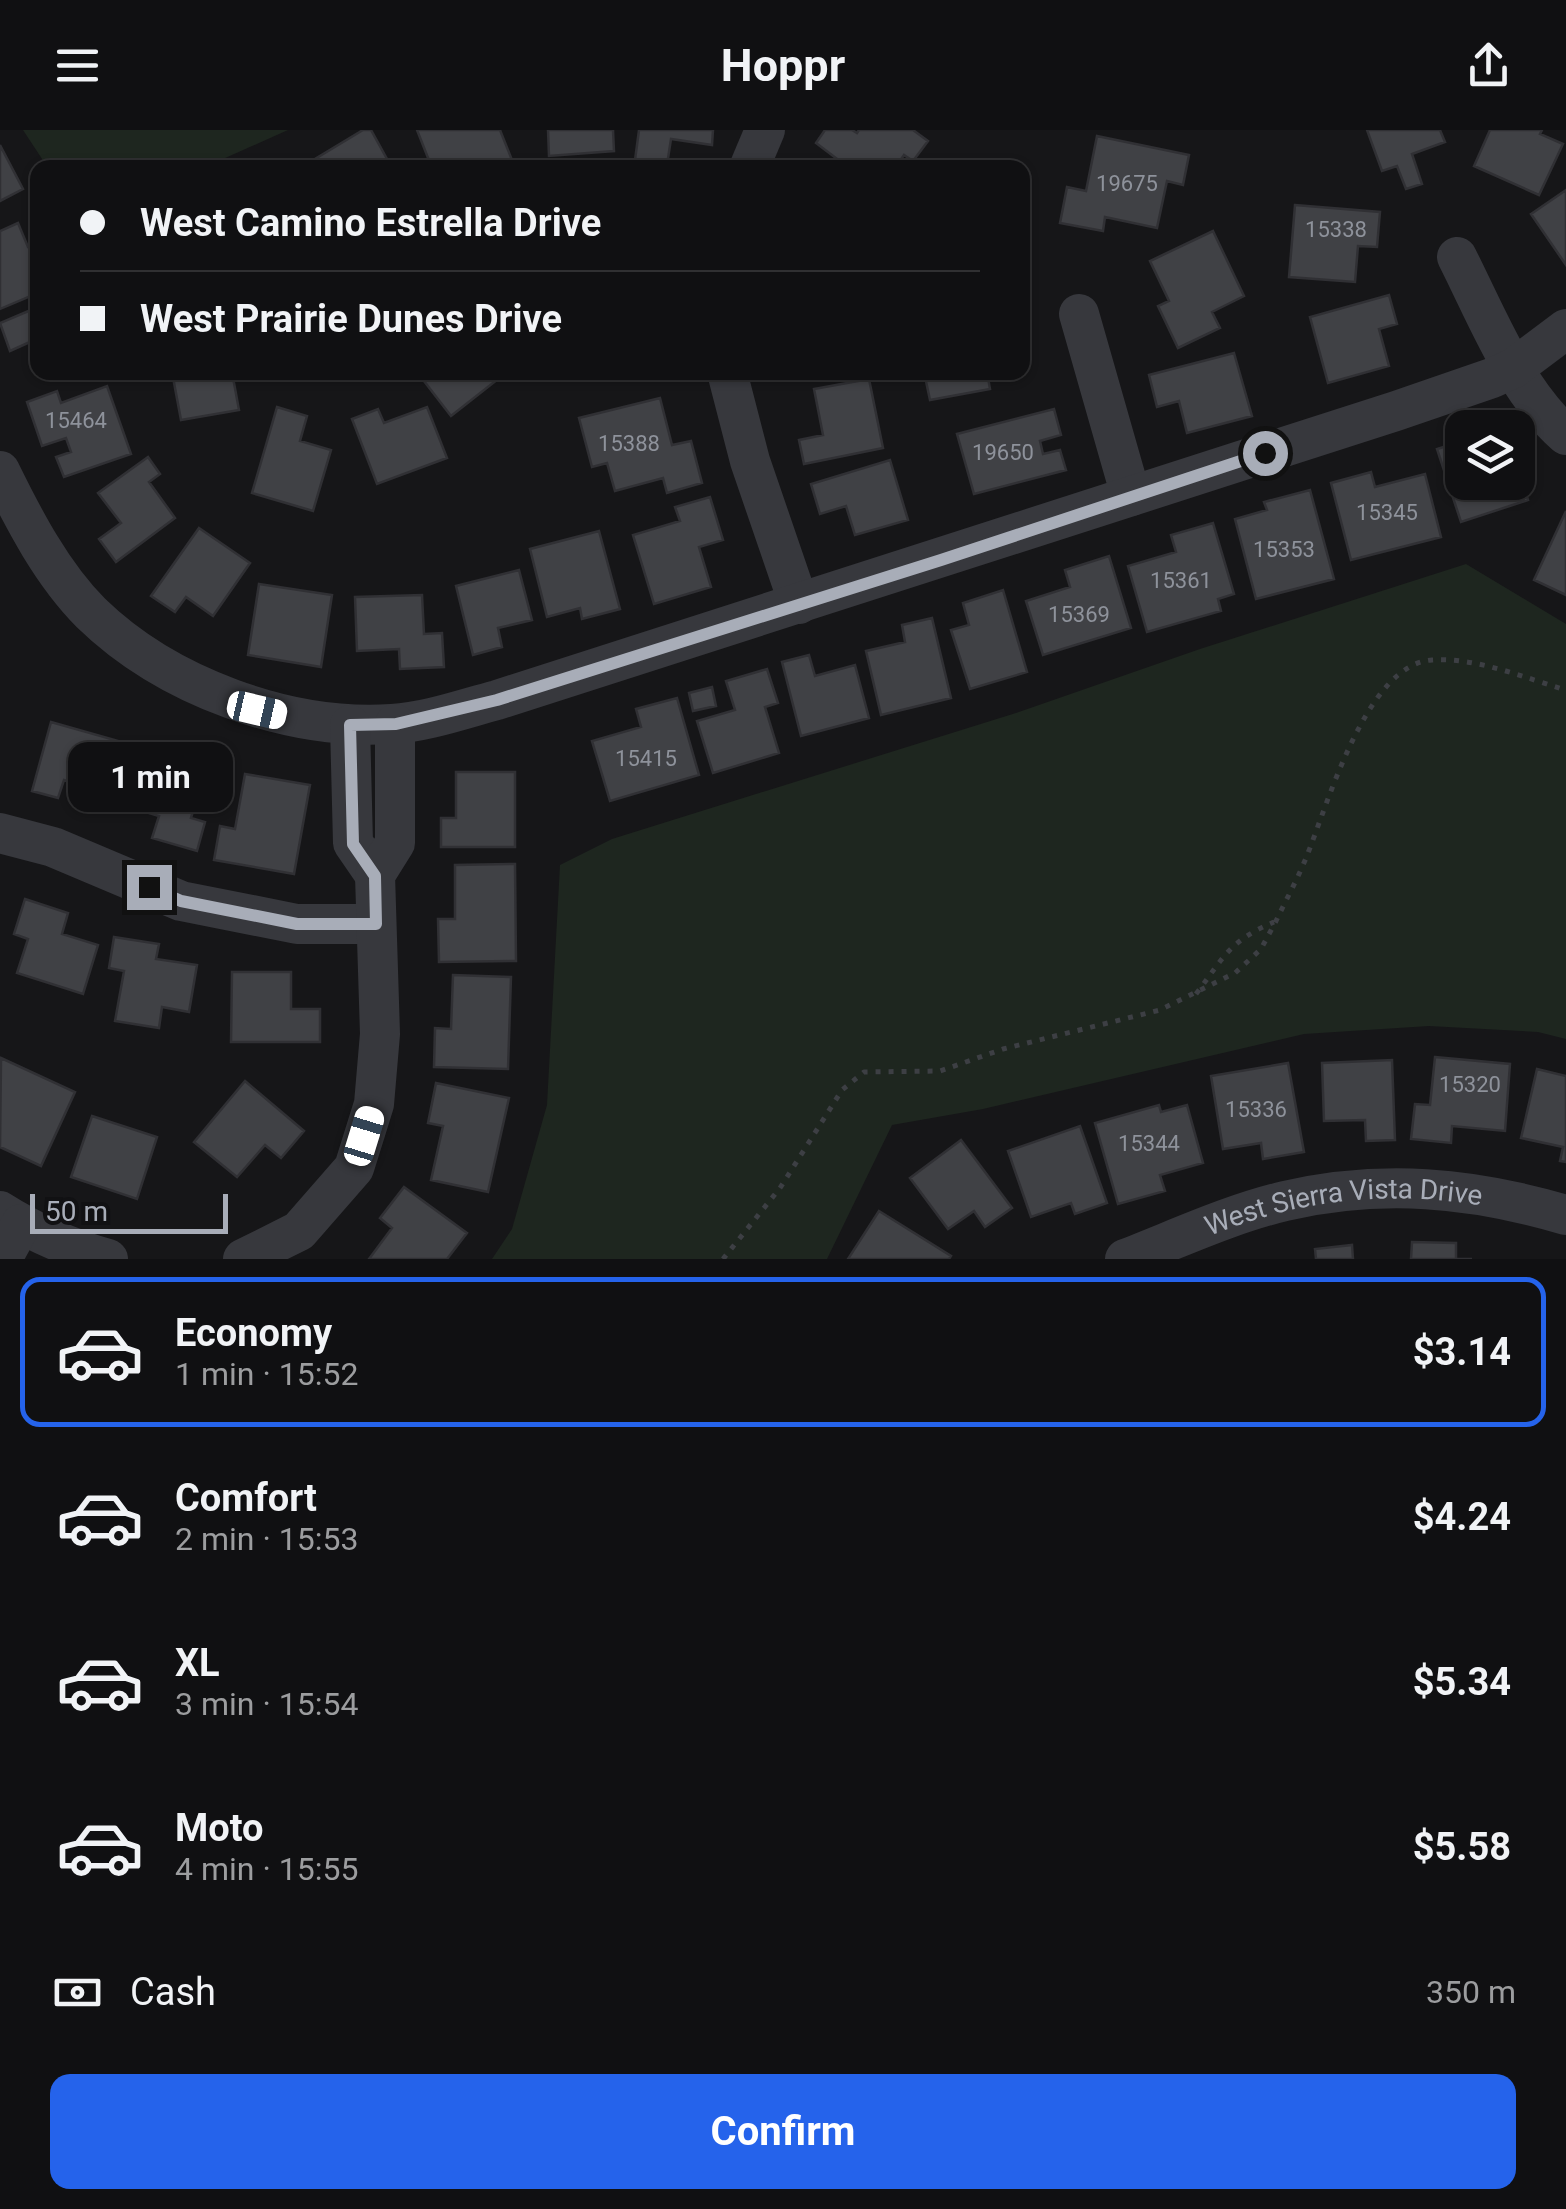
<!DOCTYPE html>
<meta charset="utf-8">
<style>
:root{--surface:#101012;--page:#19191b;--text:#f1f3f6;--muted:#9c9d9f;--line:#303032;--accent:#2563eb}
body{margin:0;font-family:Roboto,sans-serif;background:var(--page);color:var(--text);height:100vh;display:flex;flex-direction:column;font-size:38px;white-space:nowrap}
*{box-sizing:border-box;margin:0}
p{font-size:32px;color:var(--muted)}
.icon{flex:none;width:55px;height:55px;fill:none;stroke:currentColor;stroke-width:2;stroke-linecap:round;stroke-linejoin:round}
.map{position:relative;height:1129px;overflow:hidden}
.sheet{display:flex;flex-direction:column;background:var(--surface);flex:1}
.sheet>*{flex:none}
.banner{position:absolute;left:30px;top:30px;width:1000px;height:220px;border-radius:20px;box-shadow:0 2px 8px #0004,0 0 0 2px var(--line);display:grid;align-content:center;height:220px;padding:0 50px;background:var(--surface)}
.tools{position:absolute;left:1445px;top:280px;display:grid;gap:20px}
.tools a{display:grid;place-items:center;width:90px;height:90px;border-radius:20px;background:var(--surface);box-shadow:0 2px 8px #0004,0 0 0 2px var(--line);font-size:50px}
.scale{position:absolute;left:30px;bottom:25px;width:198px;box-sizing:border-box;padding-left:10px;border:5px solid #a8adb8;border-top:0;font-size:28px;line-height:35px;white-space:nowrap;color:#a8adb8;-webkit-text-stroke:8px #111113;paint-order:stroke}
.end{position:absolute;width:45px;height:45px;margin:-22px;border:12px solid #a8adb8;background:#111;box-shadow:0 0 0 5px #111}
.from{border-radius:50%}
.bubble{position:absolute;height:70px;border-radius:20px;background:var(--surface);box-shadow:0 2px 8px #0004,0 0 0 2px var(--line);font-size:32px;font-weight:700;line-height:70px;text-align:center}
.car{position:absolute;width:30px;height:60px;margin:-30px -15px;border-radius:12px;box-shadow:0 0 8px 2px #0007;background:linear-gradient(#fff 24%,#345 0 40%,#fff 0 76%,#345 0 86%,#fff 0)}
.banner b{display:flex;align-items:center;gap:35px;height:95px;font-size:38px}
.banner b+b{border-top:2px solid var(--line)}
.banner i{width:25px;height:25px;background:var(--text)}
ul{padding:18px 0 0;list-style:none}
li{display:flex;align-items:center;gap:30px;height:150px;margin:0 20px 15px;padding:0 30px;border:5px solid transparent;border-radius:20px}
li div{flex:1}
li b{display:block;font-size:38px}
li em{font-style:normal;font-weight:700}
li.on{border-color:var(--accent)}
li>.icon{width:90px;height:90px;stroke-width:1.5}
.pay{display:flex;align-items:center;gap:25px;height:110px;padding:0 50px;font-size:38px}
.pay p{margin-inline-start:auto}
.cta{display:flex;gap:20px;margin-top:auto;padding:20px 50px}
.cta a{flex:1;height:115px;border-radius:20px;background:var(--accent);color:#fff;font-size:40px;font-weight:700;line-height:115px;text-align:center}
header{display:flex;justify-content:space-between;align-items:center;height:130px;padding:0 50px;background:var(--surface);font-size:45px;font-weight:700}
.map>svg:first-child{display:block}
.green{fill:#1e261f}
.building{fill:#404145;stroke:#303034;stroke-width:2.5}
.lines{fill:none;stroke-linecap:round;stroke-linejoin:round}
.path{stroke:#3d3f44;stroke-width:5;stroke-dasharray:5 8;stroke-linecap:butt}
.minor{stroke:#37383d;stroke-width:40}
.route{stroke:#a8adb8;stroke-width:12}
.labels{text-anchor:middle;stroke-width:8;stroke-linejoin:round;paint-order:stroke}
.number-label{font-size:22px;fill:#8e929b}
.street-label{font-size:28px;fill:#a8adb8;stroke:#111113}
</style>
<header><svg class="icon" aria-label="menu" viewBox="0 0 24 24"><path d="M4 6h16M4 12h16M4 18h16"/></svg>Hoppr<svg class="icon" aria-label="share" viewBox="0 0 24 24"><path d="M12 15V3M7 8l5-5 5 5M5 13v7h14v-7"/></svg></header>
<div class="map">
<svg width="1566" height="1129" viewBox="0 0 1566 1129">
<rect width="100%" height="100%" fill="#161618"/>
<!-- green -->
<path class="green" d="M23 0H288L205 37 48 38Z
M1466 434 1566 494V909L1538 902 1429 896 1304 904 983 979 892 995 827 1129H492L512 1099 547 975 560 735 612 709 1016 583 1200 519Z"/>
<!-- building -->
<path class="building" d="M363 0H371L392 38H300Z
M417 0H500L512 30 493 38H432Z
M548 0H613L614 21 549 26Z
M639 0H713L712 15 671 9 667 35 635 30Z
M825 0H852L857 3 859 0H913L928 11 913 31 904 25 895 38H849L816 13Z
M1367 0H1440L1445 12 1412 24 1422 54 1406 59 1397 36 1382 41Z
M1490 0H1542L1540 4 1563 14 1539 65 1474 36Z
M1097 6 1189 25 1183 55 1167 51 1157 98 1105 87 1103 101 1060 93 1067 57 1086 61Z
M0 15 23 59 0 71Z
M1566 60V135L1531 84Z
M1295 75 1380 82 1377 117 1358 116 1355 152 1289 147Z
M18 93 28 117 38 113V163L0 179V101Z
M1213 101 1244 166 1212 182 1220 198 1178 218 1158 176 1169 171 1150 131Z
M1389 165 1397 194 1379 199 1389 236 1328 253 1310 187Z
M38 177V229L30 212 10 221 0 193Z
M1234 223 1252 286 1187 303 1179 271 1157 277 1149 245Z
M172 242H232L239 280 181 290Z
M417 242H507L451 286Z
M924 242H987L990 259 930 270Z
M869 249 883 318 804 334 799 310 823 305 814 259Z
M107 256 131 324 64 347 56 327 71 322 66 308 42 316 27 272 57 261 61 273Z
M660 268 672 315 691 311 702 353 667 363 663 348 615 361 607 333 592 337 579 288Z
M277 277 307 286 300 311 331 320 313 381 252 363Z
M427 277 447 328 377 354 352 289 378 279 384 293Z
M1054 279 1061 305 1040 311 1043 324 1060 320 1066 340 974 364 957 304Z
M1462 311V352H1518V339L1528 370 1461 392 1437 319Z
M148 327 160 344 149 352 175 388 116 432 99 409 121 393 98 363Z
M890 330 908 390 855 405 846 376 820 384 811 354Z
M1371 342 1375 357 1425 344 1441 407 1351 430 1331 353Z
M1310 360 1334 449 1256 469 1235 389 1267 380 1264 372Z
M710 367 723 410 699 417 711 457 654 474 633 405 680 391 675 377Z
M1566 381V465L1534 450Z
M1213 393 1234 464 1218 469 1221 481 1147 502 1128 436 1176 422 1171 405Z
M199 398 250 433 213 486 186 467 175 482 151 466Z
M599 401 620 479 582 489 580 478 547 487 530 419Z
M1109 426 1131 498 1043 525 1026 471 1070 457 1065 440Z
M519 440 532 490 498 498 502 517 473 525 456 456Z
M259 454 332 465 321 537 248 525Z
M1003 460 1027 542 970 559 951 500 969 495 963 473Z
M422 465 424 504 442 503 444 537 400 539 399 519 357 521 355 467Z
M932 488 951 568 881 585 866 521 905 512 902 495Z
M809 525 815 546 855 535 869 588 801 606 782 532Z
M767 539 778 573 765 577 779 623 713 643 697 591 735 580 726 551Z
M712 557 716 576 693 581 689 563Z
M677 568 699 645 610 671 592 611 641 597 636 579Z
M51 592 122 612 103 681 73 672 78 654 64 650 58 668 32 661Z
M165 617 209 630 191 688 205 692 197 721 152 708 159 686 122 675 138 622 161 629Z
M456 642H515V717H441V688H456Z
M245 644 310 655 294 744 214 730 220 696 235 699Z
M515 734 516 831 439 832 438 789H455V735Z
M25 769 68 783 62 804 98 815 83 864 17 843 28 809 14 804Z
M114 807 159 814 156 829 197 835 189 882 162 877 159 898 115 891 124 841 109 838Z
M232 842H291V879H320V912H231Z
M453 845 511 847 508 939 434 937 435 898 451 899Z
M1435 927 1510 934 1505 1001 1452 996 1451 1013 1411 1009 1415 974 1430 975Z
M1 928 75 962 41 1036 0 1017Z
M1392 930 1395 1010 1366 1011 1365 990 1324 991 1322 933Z
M1288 933 1304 1022 1263 1029 1261 1013 1223 1019 1211 946Z
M1537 939 1566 946V1032L1560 1031 1563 1017 1521 1008Z
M245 951 304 1001 281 1028 265 1015 237 1047 194 1012Z
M436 953 509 968 488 1062 431 1050 443 996 428 993Z
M1159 975 1161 982 1187 975 1203 1033 1160 1045 1165 1061 1118 1074 1095 993Z
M92 986 157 1007 137 1069 71 1047Z
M1080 996 1107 1073 1075 1084 1071 1073 1031 1087 1008 1021Z
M961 1010 1012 1078 985 1097 974 1081 948 1099 910 1048Z
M404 1057 467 1103 447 1129H369L392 1098 380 1088Z
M879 1081 951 1126 949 1129H848Z
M1412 1112 1456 1113V1129H1472H1411Z
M1352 1115 1353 1129H1316L1315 1119Z"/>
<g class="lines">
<!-- path -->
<path class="path" d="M1196 864C1224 827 1229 811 1274 792
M723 1129 780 1058 842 960 864 942 940 941 1003 919 1160 880 1235 843 1261 819 1276 791C1286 770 1297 750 1306 728 1327 677 1366 534 1432 530 1476 527 1525 548 1566 560"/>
<!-- minor -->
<g class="minor">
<path d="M749 38 765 0"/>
<path d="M1457 127C1487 186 1515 260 1566 305"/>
<path d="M1079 184 1131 366"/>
<path d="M727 242 750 331 799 474"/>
<path d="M0 341C24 390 52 444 91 483 166 556 288 601 392 594 427 592 463 579 497 570L1396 281 1492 248 1514 238 1566 199"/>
<path d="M350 595 353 713 375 745"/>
<path d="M0 703 53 717 181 771 297 794H376"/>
<path d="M0 1081C33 1102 70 1118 108 1129"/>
<path d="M2 1129 21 1094"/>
<path d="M243 1129 299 1101 354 1038 374 974 380 904 375 745 395 713V594"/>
<path id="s1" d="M1125 1129C1177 1109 1230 1084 1285 1071 1382 1049 1471 1057 1566 1085"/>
</g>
</g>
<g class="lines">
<!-- route -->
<path class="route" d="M149 757 181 771 297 794H376L375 746 353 714 350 595 396 594 497 570 941 430 1265 323"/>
</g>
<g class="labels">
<!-- number labels -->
<g class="number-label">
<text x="1127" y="61">19675</text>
<text x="1336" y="107">15338</text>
<text x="76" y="298">15464</text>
<text x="629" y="321">15388</text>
<text x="1003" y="330">19650</text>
<text x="1387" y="390">15345</text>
<text x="1284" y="427">15353</text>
<text x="1181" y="458">15361</text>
<text x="1079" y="492">15369</text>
<text x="646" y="636">15415</text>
<text x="1470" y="962">15320</text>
<text x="1256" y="987">15336</text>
<text x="1149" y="1021">15344</text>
</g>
<!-- street labels -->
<g class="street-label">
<text dy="10" stroke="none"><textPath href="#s1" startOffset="228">West Sierra Vista Drive</textPath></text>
</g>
</g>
</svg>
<div class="tools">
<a><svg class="icon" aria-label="layers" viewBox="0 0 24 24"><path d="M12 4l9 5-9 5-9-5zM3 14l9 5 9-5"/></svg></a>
</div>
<div class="scale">50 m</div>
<i class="end from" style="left:1265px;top:323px"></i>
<i class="end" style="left:149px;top:757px"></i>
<div class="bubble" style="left:68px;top:612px;width:165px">1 min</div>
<i class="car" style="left:257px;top:580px;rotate:103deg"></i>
<i class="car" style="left:364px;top:1006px;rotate:17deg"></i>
<div class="banner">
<b><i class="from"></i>West Camino Estrella Drive</b>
<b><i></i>West Prairie Dunes Drive</b>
</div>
</div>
<section class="sheet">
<ul>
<li class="on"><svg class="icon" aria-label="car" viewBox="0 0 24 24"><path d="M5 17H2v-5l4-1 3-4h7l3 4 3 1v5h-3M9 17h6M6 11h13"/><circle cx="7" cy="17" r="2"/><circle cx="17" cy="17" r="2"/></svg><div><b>Economy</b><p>1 min · 15:52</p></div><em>$3.14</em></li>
<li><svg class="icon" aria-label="car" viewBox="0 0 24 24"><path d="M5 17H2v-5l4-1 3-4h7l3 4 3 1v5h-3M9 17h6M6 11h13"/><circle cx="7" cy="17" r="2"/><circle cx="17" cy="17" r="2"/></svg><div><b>Comfort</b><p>2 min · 15:53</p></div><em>$4.24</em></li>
<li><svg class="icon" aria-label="car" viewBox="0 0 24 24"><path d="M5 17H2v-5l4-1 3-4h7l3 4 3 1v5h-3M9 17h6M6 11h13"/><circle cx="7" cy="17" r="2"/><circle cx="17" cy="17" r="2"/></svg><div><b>XL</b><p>3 min · 15:54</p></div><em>$5.34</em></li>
<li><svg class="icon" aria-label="car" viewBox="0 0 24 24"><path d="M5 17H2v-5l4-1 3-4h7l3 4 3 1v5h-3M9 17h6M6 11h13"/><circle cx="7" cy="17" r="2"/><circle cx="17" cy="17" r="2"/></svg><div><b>Moto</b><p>4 min · 15:55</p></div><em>$5.58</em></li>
</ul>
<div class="pay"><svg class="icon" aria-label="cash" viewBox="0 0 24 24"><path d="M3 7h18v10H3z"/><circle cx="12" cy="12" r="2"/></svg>Cash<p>350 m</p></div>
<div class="cta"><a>Confirm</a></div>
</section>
